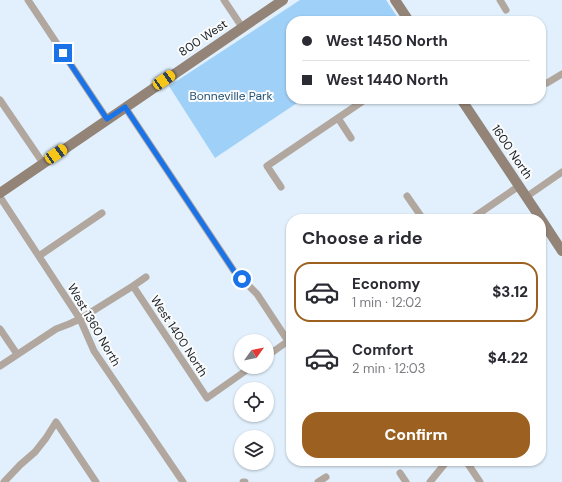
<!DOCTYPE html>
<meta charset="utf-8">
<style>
:root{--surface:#fff;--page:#f2f2f3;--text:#2b2b33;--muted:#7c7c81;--line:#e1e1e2;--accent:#9c6121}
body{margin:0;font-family:"DM Sans",sans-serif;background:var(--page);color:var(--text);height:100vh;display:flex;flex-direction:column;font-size:15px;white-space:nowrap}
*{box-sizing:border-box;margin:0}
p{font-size:13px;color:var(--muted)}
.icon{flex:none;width:22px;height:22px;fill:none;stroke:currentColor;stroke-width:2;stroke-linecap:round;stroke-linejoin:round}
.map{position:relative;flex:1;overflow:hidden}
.panel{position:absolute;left:286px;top:214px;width:260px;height:252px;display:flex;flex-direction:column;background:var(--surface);border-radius:16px;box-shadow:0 1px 3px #0004}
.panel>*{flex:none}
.hud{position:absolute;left:286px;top:16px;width:260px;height:88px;border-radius:16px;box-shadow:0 1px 3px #0004;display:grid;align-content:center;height:88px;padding:0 16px;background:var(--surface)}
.needle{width:26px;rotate:57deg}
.tools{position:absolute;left:234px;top:334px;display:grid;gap:8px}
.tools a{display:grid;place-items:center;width:40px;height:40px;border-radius:50%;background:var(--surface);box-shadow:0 1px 3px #0004;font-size:20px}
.end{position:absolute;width:18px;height:18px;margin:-9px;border:5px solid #1a73e8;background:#fff;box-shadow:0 0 0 2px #fff}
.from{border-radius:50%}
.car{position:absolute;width:12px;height:24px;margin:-12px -6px;border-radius:5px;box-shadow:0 0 3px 1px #0007;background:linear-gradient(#f5c518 24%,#345 0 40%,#f5c518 0 76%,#345 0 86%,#f5c518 0)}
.hud b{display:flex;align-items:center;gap:14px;height:38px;font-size:15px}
.hud b+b{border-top:1px solid var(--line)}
.hud i{width:10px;height:10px;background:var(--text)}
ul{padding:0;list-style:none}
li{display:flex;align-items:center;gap:12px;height:60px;margin:0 8px 6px;padding:0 8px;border:2px solid transparent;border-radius:16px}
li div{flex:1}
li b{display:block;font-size:15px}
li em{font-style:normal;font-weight:800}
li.current{border-color:var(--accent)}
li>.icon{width:36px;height:36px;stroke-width:1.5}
h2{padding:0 16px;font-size:18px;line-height:48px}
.primary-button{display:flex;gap:8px;margin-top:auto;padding:8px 16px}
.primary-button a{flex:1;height:46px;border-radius:16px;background:var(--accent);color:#fff;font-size:16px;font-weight:800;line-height:46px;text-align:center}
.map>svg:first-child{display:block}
.park{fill:#9fd0f8}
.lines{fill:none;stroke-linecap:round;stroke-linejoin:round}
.street{stroke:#b1a79e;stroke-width:7}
.secondary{stroke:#938477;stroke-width:10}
.route{stroke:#1a73e8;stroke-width:5}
.labels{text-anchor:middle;stroke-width:4;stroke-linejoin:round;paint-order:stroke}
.street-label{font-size:12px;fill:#161f26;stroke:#fbfbfb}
.park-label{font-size:12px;fill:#225478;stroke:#fbfbfb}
</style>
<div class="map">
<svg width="562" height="482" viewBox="0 0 562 482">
<rect width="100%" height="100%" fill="#e1f0fc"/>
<!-- park -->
<path class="park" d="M300 0H386L400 21H291V99H303L215 158 169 86Z"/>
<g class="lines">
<!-- street -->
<path class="street" d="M28 0 107 119
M224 0 242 27
M500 0 506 10
M547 83 562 74
M0 100 43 163
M125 107 234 271 257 294 288 341
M338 118 351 138
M281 187 267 166 366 99
M407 196 423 219
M0 197 80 319 94 351 183 482
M526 197 562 172
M471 219 519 186
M39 256 102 213
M133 286 207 398 251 367
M0 329 17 354
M267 356 291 339
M0 366 56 329 69 324 80 319 133 286 146 277
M466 461 480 482
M400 473 406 482
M4 482 20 465 35 452 46 438 56 422 96 482
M243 482H245
M318 482 326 477
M430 482 447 461"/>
<!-- secondary -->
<path class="secondary" d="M395 0 409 21
M461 99 541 219
M0 193 283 0
M541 219 562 251"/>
</g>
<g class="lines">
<!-- route -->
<path class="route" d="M63 53 107 119 125 107 234 271 242 279"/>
</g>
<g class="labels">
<!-- street labels -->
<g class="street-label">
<text transform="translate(203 38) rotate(-34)" y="4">800 West</text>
<text transform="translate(512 152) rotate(56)" y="4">1600 North</text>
<text transform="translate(94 325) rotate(60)" y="4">West 1360 North</text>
<text transform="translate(179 336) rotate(57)" y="4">West 1400 North</text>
</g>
<!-- park labels -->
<g class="park-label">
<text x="231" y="100">Bonneville Park</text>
</g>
</g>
</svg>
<div class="tools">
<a><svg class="needle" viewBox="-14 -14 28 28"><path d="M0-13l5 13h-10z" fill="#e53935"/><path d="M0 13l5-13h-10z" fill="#7c7c81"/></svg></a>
<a><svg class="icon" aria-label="locate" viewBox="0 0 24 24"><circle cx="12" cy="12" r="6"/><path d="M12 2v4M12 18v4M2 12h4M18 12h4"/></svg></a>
<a><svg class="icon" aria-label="layers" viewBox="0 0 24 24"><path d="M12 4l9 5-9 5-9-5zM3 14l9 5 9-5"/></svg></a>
</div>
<i class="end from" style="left:242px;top:279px"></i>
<i class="end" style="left:63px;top:53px"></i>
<i class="car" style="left:164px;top:80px;rotate:56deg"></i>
<i class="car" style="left:56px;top:154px;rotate:55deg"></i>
<div class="hud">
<b><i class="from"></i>West 1450 North</b>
<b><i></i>West 1440 North</b>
</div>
<section class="panel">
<h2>Choose a ride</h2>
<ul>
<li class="current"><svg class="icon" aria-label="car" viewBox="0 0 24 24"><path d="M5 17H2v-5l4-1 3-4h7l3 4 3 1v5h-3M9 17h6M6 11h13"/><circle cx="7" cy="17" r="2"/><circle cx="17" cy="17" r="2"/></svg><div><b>Economy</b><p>1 min · 12:02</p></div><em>$3.12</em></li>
<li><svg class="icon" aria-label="car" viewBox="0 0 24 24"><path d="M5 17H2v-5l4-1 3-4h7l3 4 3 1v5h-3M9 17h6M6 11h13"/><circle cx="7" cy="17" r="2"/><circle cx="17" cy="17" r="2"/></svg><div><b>Comfort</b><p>2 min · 12:03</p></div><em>$4.22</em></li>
</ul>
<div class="primary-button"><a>Confirm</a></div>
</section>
</div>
